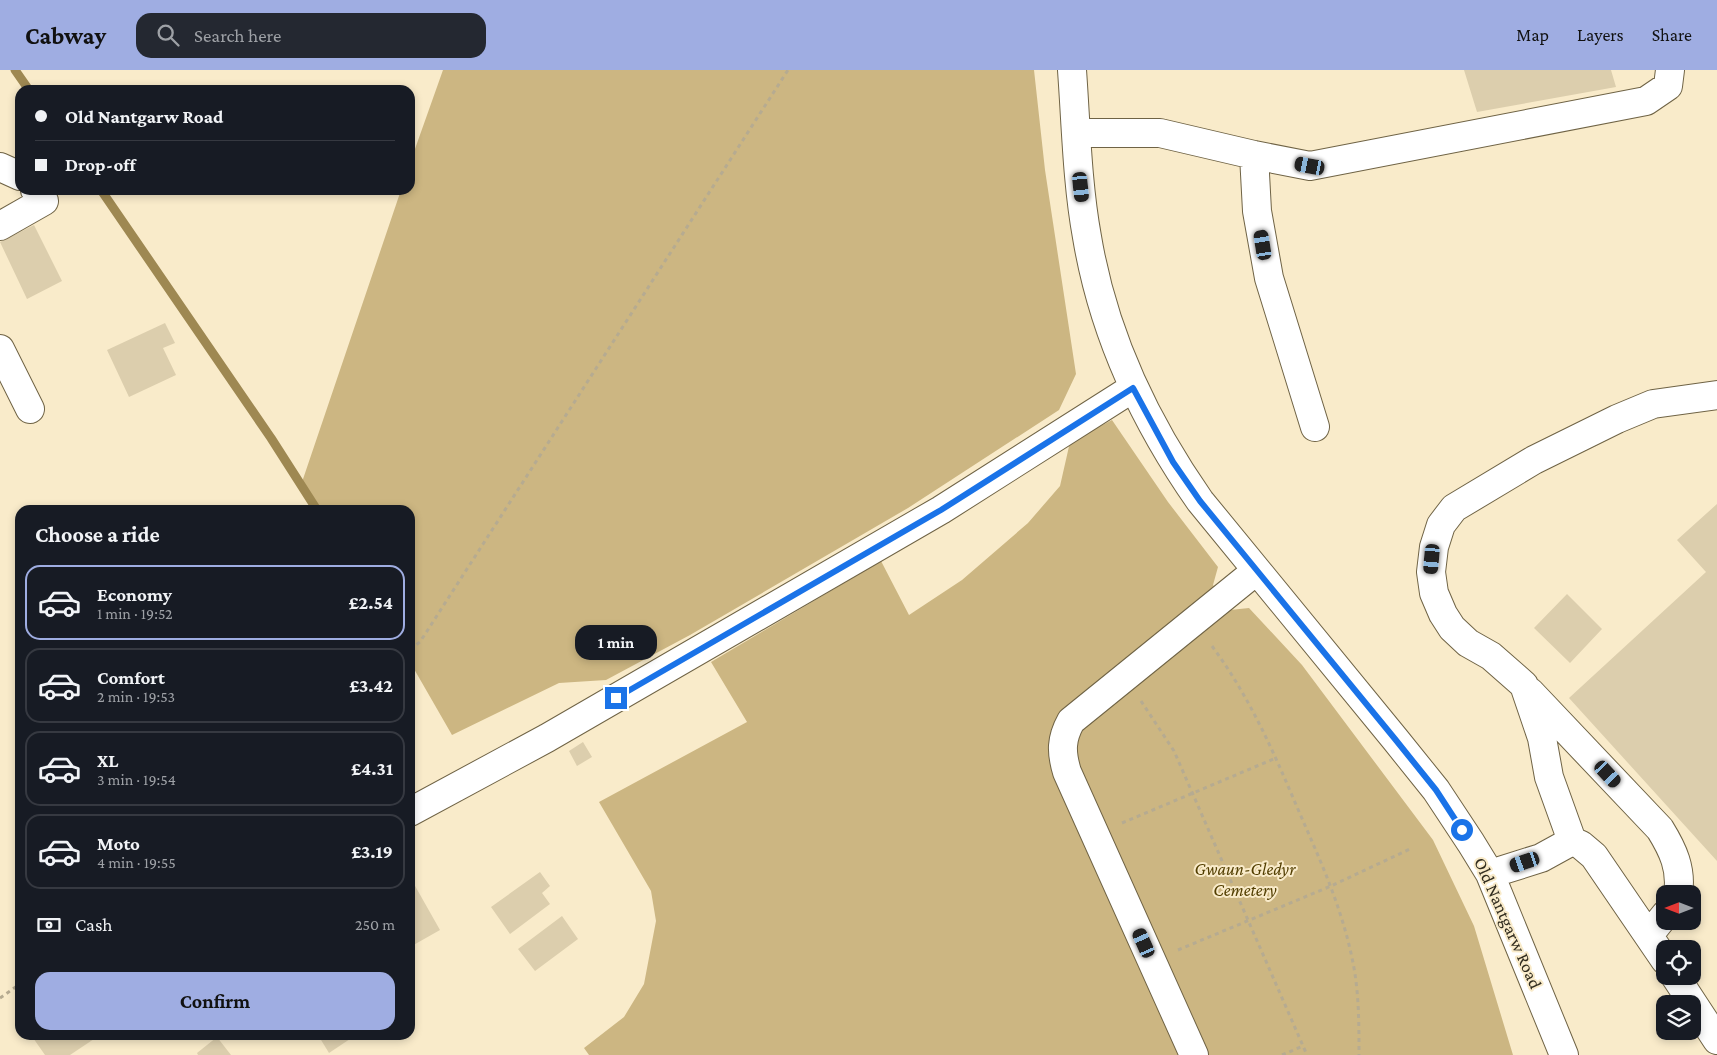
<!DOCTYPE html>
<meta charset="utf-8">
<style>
:root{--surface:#171b24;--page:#242831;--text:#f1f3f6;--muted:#9ea1a6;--line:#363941;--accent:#9fade2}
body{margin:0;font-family:"Crimson Pro",serif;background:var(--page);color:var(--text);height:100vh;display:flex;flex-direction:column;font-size:19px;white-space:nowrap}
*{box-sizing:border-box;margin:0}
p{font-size:16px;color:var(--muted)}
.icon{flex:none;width:28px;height:28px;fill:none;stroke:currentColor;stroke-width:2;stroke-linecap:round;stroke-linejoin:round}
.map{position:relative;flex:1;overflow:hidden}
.drawer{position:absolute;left:15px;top:435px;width:400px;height:535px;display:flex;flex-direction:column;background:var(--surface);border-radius:15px;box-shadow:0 2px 8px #0003}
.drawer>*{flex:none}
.hud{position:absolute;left:15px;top:15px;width:400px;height:110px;border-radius:15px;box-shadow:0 2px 8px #0003;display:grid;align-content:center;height:110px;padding:0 20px;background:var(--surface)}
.needle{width:32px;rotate:270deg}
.fabs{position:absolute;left:1656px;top:815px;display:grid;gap:10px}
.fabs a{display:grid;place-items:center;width:45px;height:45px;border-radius:10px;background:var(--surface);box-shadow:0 2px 8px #0003;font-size:25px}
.end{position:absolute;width:22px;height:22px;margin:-11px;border:6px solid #1a73e8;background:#fff;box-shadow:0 0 0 2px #fff}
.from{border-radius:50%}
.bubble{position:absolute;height:35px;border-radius:15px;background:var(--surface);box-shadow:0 2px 8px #0003;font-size:16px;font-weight:700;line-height:35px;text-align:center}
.car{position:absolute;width:15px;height:30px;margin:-15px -8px;border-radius:6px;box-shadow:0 0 4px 1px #0007;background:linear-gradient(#222 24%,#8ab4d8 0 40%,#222 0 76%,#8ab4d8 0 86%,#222 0)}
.hud b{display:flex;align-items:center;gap:18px;height:48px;font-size:19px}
.hud b+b{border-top:1px solid var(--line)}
.hud i{width:12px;height:12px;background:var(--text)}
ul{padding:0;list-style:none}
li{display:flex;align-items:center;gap:15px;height:75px;margin:0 10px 8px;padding:0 10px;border:2px solid var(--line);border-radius:15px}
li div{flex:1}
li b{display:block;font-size:19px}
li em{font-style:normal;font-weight:700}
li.current{border-color:var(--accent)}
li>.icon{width:45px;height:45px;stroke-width:1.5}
h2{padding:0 20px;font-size:22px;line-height:60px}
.pay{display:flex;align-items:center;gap:12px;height:55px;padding:0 20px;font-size:19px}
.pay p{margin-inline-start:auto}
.action{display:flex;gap:10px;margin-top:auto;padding:10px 20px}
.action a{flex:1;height:58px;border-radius:15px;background:var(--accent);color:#111;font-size:20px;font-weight:700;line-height:58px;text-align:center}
header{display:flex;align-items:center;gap:30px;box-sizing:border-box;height:70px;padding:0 25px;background:var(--accent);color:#111}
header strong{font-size:24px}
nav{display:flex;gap:28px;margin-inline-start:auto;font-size:18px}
.search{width:350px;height:45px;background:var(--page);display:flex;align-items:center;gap:12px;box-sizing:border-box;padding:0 18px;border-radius:15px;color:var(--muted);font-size:19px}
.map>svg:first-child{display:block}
.green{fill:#ccb682}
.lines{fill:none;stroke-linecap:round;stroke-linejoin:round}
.stream{stroke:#9e8852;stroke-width:9}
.building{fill:#dccead}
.minor-casing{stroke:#6f6345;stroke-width:30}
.path{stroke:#b6ab91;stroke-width:3;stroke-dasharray:4 4;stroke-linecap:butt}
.minor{stroke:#fff;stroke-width:28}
.route{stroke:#1a73e8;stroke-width:6}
.labels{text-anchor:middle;stroke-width:4;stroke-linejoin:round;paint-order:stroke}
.park-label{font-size:18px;font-style:italic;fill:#523e01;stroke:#f9ebca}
.street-label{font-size:18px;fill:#312c1f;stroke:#f9ebca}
</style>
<header>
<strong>Cabway</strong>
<div class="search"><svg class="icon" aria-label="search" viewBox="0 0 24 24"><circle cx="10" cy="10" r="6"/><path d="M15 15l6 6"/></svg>Search here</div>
<nav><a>Map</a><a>Layers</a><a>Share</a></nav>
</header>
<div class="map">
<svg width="1717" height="985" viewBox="0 0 1717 985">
<rect width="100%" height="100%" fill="#f9ebca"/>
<!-- green -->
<path class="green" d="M443 0H1034L1045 100 1076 304 1059 340 908 438 690 565 606 610 559 613 452 665 410 592V440H317L301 415 401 120H410V93Z
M1112 350 1168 432 1218 497 1213 515 1230 540 1249 538 1302 595 1433 770 1474 856 1513 985H589L584 978 624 947 644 914 656 851 651 821 599 732 747 652 711 592 881 491 909 545 962 510 1028 453 1060 416 1070 372Z"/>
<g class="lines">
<!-- stream -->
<path class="stream" d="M15 0 29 20
M101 120 271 368 317 440"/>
</g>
<!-- building -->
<path class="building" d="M1464 0H1611L1616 17 1477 42Z
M34 155 62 211 27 229 0 172Z
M165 253 175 273 163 278 176 305 129 327 107 280Z
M1717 434V791L1569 628 1706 502 1677 470Z
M1567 524 1602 559 1570 593 1534 558Z
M583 672 592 687 577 696 569 681Z
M540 802 550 816 542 823 550 834 510 864 491 837Z
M410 807 440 860 410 877Z
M562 846 578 869 535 901 518 879Z
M31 965H100L70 985H45Z
M318 965H356L329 983Z
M217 967 231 985H198L197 983Z"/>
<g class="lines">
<!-- minor casing -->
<g class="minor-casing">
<path id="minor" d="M1072 0C1076 55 1077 112 1087 167 1103 263 1144 351 1200 431L1395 669 1436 720 1471 773 1490 804 1564 985
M1077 63H1160L1254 85 1310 96 1646 31 1668 16 1670 0
M1254 85 1257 141 1269 208 1315 357
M0 97 20 106
M0 156 44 131 35 120
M0 279 30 339
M1530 622 1660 759C1673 780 1682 799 1678 824
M410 742 547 668 941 440 1133 318
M1572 771 1581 775 1594 786 1665 890
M1490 804 1541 788 1572 771 1549 707 1542 668 1524 615 1491 586 1468 573 1452 558 1443 544 1434 523 1431 502 1434 477 1441 455 1454 438 1534 390 1617 349 1653 334 1717 325
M1649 865 1665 845
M1675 906 1717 970
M1194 985 1067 702C1061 682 1061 669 1071 651L1256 501"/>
</g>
<!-- path -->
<path class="path" d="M1212 576C1251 629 1274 683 1300 744 1322 794 1344 843 1354 898 1359 926 1359 956 1359 985
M410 579 420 572 788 0
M1141 631 1174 681 1307 985
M1122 753 1276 688
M1178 880 1331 816 1410 779
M0 928 20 914
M1282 985 1303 976"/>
<!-- minor -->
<use href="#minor" class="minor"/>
</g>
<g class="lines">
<!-- route -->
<path class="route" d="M616 628 941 440 1133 318 1173 392 1200 431 1395 669 1436 720 1462 760"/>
</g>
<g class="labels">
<!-- park labels -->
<g class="park-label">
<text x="1245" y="805">Gwaun-Gledyr<tspan x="1245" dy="21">Cemetery</tspan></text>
</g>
<!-- street labels -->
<g class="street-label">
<text transform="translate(1508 853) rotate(66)" y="6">Old Nantgarw Road</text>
</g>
</g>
</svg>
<div class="fabs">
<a><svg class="needle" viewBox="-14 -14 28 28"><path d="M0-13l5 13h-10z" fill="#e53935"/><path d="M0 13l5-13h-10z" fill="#9ea1a6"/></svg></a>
<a><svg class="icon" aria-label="locate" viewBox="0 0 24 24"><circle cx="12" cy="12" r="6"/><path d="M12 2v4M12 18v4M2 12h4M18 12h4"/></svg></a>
<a><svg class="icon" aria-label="layers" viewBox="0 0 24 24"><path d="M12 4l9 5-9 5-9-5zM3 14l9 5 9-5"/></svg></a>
</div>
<i class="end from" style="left:1462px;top:760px"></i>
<i class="end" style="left:616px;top:628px"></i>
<div class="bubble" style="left:575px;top:555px;width:82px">1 min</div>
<i class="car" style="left:1310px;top:96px;rotate:281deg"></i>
<i class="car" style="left:1081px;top:117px;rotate:174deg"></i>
<i class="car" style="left:1263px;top:175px;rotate:351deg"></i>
<i class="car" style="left:1432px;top:489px;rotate:185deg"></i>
<i class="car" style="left:1608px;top:704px;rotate:137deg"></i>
<i class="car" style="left:1525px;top:792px;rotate:251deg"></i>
<i class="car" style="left:1144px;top:873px;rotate:336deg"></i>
<div class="hud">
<b><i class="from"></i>Old Nantgarw Road</b>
<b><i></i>Drop-off</b>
</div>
<section class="drawer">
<h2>Choose a ride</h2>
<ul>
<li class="current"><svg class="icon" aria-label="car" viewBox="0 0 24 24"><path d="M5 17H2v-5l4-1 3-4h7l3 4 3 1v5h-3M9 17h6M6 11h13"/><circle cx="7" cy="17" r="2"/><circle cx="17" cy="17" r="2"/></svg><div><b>Economy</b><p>1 min · 19:52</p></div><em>£2.54</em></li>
<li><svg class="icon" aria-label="car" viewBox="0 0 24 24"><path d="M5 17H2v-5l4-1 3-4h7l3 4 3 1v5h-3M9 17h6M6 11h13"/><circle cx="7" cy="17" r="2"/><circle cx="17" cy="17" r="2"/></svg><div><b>Comfort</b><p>2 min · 19:53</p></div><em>£3.42</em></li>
<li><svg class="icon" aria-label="car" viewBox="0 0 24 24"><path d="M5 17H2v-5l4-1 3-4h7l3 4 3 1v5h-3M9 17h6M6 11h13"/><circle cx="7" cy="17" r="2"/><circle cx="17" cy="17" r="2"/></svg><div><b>XL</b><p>3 min · 19:54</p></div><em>£4.31</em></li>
<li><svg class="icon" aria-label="car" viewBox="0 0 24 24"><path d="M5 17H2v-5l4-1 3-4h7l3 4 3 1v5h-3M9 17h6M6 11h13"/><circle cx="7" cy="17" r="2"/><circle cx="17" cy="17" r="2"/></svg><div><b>Moto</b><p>4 min · 19:55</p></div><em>£3.19</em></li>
</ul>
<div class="pay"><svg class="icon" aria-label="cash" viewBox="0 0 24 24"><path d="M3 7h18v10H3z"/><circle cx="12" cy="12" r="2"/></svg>Cash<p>250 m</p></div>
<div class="action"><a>Confirm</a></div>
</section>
</div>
